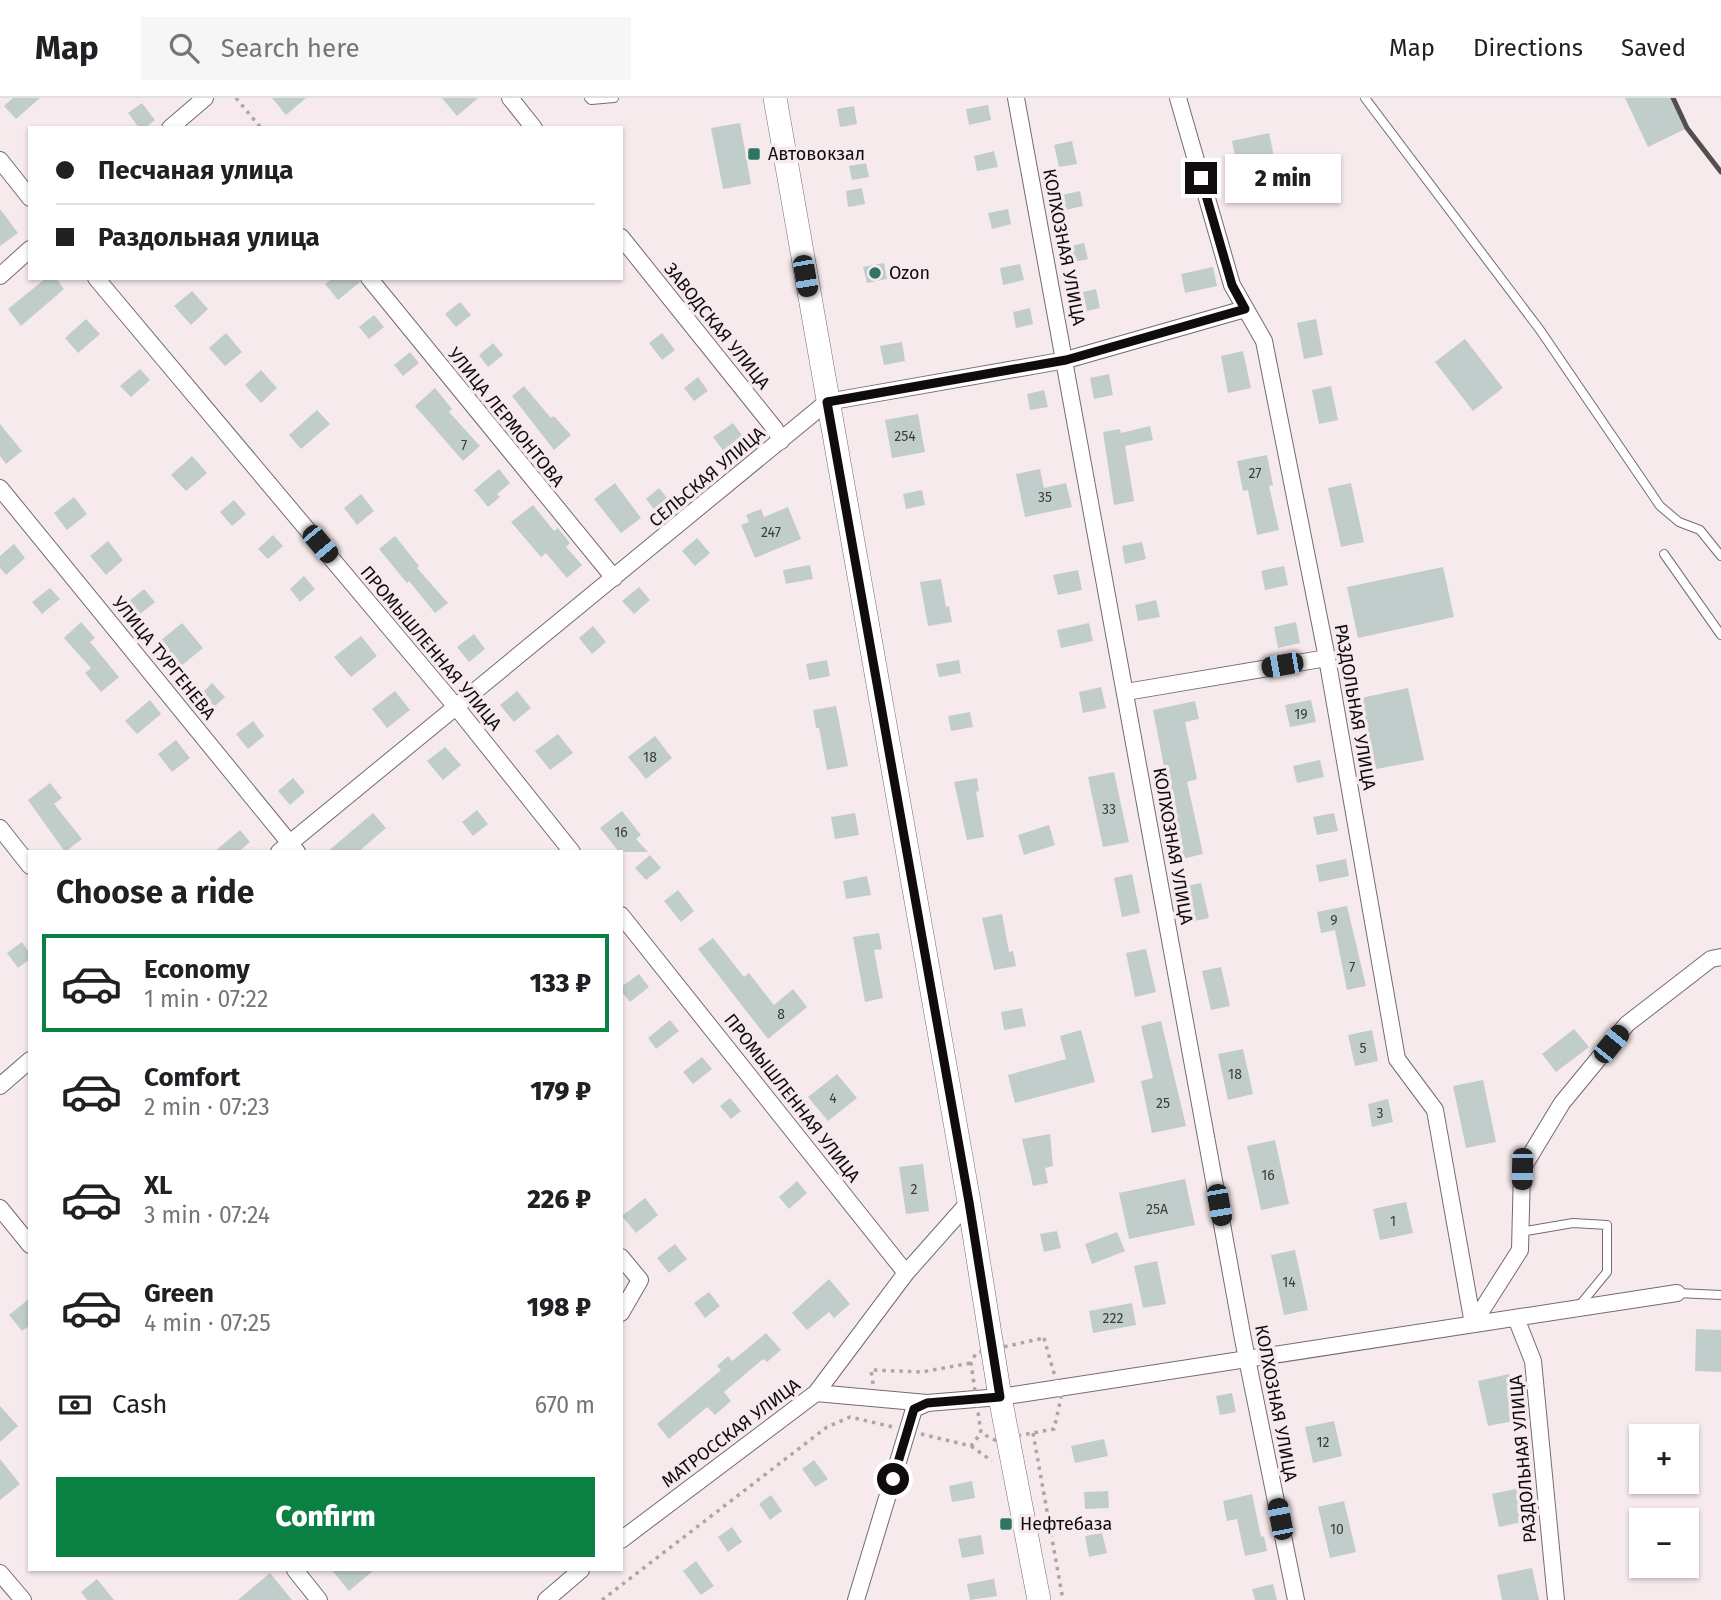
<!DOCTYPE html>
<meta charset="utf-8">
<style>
:root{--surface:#fff;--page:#f6f6f6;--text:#202124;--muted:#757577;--line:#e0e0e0;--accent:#0b8043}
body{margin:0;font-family:"Fira Sans",sans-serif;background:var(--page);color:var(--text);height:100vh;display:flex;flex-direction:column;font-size:26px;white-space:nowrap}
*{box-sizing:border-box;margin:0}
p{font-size:23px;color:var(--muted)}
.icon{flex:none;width:38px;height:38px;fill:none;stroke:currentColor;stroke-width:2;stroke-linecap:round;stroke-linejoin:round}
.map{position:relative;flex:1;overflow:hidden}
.details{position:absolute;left:28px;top:752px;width:595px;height:721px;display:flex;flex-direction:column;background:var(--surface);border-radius:0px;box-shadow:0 2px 5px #0004}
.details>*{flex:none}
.guide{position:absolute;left:28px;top:28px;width:595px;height:154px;border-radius:0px;box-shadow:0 2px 5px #0004;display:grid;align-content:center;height:154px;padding:0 28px;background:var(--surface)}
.tools{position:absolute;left:1629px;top:1326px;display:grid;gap:14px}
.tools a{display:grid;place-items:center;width:70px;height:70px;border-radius:0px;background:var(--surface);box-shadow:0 2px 5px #0004;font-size:35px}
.end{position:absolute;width:32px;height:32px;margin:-16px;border:9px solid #100c0d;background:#fff;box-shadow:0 0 0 4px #fff}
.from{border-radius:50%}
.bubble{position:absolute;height:49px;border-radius:0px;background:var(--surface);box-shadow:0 2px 5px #0004;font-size:23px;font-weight:800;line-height:49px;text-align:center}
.car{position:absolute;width:21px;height:42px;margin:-21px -10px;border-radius:9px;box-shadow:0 0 5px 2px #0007;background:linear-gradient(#222 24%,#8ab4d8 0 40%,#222 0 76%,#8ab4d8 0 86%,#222 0)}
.guide b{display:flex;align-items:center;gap:24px;height:66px;font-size:26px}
.guide b+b{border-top:2px solid var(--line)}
.guide i{width:18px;height:18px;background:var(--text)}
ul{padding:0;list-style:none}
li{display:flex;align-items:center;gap:21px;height:98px;margin:0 14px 10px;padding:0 14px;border:4px solid transparent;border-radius:0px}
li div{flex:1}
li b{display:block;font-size:26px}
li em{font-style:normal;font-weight:800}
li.selected{border-color:var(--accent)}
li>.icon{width:63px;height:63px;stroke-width:1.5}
h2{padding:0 28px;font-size:32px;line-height:84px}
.pay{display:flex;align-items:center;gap:18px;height:77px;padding:0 28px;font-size:26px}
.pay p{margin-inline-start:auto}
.button{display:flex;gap:14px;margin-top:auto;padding:14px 28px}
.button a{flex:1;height:80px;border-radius:0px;background:var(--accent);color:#fff;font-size:28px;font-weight:800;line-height:80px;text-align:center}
header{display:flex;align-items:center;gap:42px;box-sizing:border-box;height:98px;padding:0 35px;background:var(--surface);border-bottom:2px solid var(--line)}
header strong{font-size:33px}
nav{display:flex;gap:38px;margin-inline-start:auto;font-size:24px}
.search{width:490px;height:63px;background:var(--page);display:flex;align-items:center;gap:18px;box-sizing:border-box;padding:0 24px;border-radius:0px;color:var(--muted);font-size:26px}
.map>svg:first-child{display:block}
.building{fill:#c1cdca}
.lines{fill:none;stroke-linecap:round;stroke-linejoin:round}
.service-casing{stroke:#766b6c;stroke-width:10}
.minor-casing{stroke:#766b6c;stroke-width:18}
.secondary-casing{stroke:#766b6c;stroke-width:24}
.path{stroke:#afa5a6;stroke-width:3.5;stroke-dasharray:3.5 5;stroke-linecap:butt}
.service{stroke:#fff;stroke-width:8}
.minor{stroke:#fff;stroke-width:16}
.secondary{stroke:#fff;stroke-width:23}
.rail{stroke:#554e4f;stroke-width:5}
.route{stroke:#100c0d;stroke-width:9}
.poi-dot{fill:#307466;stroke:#f7eaec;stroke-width:2.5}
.labels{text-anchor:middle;stroke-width:7;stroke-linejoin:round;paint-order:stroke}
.number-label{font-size:14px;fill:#3c3c3c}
.poi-label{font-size:18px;fill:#100c0d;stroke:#f7eaec;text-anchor:start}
.street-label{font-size:18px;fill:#100c0d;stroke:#f7eaec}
</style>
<header>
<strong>Map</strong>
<div class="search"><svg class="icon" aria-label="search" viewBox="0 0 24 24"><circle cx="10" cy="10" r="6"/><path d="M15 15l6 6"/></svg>Search here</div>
<nav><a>Map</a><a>Directions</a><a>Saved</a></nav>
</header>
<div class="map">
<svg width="1721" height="1502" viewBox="0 0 1721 1502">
<rect width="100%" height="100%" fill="#f7eaec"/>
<!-- building -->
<path class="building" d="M13 0H40L16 21 4 8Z
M272 0H306L286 17Z
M442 0H478L457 18Z
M1625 0H1670L1685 31 1648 49Z
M142 5 155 22 145 30H139L128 15Z
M988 7 991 22 969 27 966 11Z
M854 8 857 26 840 29 837 11Z
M740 25 751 86 723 91 711 30Z
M1269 35 1277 73 1240 81 1232 43Z
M1072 43 1077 66 1059 69 1054 47Z
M994 53 998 69 977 73 974 58Z
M866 65 869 79 852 82 849 68Z
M862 90 865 106 848 109 846 93Z
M1080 93 1083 108 1065 112 1062 97Z
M0 111 18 135 0 148Z
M1008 111 1011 126 992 131 988 115Z
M1084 145 1088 161 1074 164 1071 148Z
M884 165 887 181 867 185 863 169Z
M1020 166 1024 182 1003 187 1000 170Z
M1213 169 1217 188 1185 195 1181 176Z
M46 180H56L64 191 21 228 8 211Z
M333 180H359L360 184 338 202 325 186Z
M1096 191 1100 210 1087 213 1083 194Z
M192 193 208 211 191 227 174 208Z
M460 204 471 217 456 229 445 216Z
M1030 210 1033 226 1016 230 1013 214Z
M374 217 384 229 369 241 359 229Z
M86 221 100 236 78 255 65 240Z
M1316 221 1323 257 1304 261 1297 225Z
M226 235 242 254 225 268 209 250Z
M662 235 675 252 662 262 649 245Z
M1465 241 1503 290 1473 313 1435 264Z
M902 244 905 263 884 267 880 248Z
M493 245 503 257 488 269 479 257Z
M1243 253 1251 290 1228 295 1221 258Z
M410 254 419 265 403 278 394 267Z
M140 271 150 282 131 299 120 288Z
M261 272 277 290 261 305 245 287Z
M1109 276 1113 297 1094 301 1090 280Z
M698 279 708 293 694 303 684 290Z
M524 288 551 320 554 318 571 337 554 352 512 298Z
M1331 288 1338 322 1319 326 1312 292Z
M435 290 452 311 449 314 480 348 463 363 415 308Z
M1044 292 1048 309 1030 312 1027 296Z
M317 312 330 326 301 351 289 337Z
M918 316 925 354 892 360 885 322Z
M733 325 744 340 725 355 713 339Z
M0 326 22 353 6 366 0 358Z
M1150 328 1153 342 1125 348 1134 403 1114 407 1103 334 1120 331 1121 335Z
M1267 357 1273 387 1269 388 1279 432 1257 437 1248 392 1243 393 1237 363Z
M192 358 207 375 186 393 171 377Z
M499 371 510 385 497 396 500 399 488 409 474 392Z
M1040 371 1044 390 1066 385 1072 409 1025 419 1016 376Z
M615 385 641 420 621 435 594 401Z
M1351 385 1364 444 1341 449 1328 390Z
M659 390 667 400 654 411 646 401Z
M922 392 925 407 906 411 903 396Z
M361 396 374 413 357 427 344 410Z
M74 399 87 416 67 432 54 415Z
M234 402 246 416 232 428 220 414Z
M533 407 554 433 558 430 570 445 566 449 582 467 567 480 546 455 541 459 511 424Z
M788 409 801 441 755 460 741 427 749 424 746 417 761 411 764 419Z
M273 437 283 448 268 461 258 451Z
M395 438 419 468 417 470 448 505 435 515 409 483 407 485 379 451Z
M697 440 710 455 695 468 682 453Z
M108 443 123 462 106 477 90 458Z
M1142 444 1146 461 1125 466 1122 448Z
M14 446 25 460 6 477 0 470V458Z
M810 467 813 481 786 486 783 472Z
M1284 468 1288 487 1265 492 1261 473Z
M1443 469 1454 519 1358 540 1347 489Z
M1078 472 1082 492 1058 497 1053 477Z
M304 478 315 491 300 504 290 491Z
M941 481 946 509 949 508 952 524 928 528 920 484Z
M639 489 650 502 634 516 622 503Z
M50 490 60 501 42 516 32 504Z
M144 491 155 504 139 517 128 504Z
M1156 502 1160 519 1138 523 1135 507Z
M81 524 95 540 90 544 119 579 101 594 85 575 91 570 64 540Z
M1296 524 1300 545 1278 550 1274 529Z
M182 525 203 550 175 573 154 548Z
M1089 525 1093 543 1061 550 1057 532Z
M593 528 606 544 592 556 579 540Z
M474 536 485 551 469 564 457 549Z
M361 538 377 558 351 579 334 559Z
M827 562 830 578 809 582 806 566Z
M959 562 961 575 939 579 936 566Z
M212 585 225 599 213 610 201 596Z
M1101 589 1106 610 1083 615 1079 594Z
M1408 590 1424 662 1376 671 1361 600Z
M395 593 410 612 387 630 372 611Z
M517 593 531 610 514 624 500 607Z
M150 602 161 616 137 636 125 623Z
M1311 602 1316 624 1290 629 1285 607Z
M1195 603 1199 621 1185 624 1197 681 1187 684 1203 756 1182 761 1153 612Z
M836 608 848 668 827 672 819 630H816L813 612Z
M970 614 973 629 951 633 948 618Z
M253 623 264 638 248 651 236 636Z
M558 636 573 655 550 672 535 653Z
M655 638 672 660 646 681 628 659Z
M176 642 190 660 172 674 158 656Z
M445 649 461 667 443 682 427 663Z
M1320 662 1324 679 1297 685 1293 668Z
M1114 674 1129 744 1103 749 1088 679Z
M293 680 305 694 290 707 278 693Z
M977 680 979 693 976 694 984 739 967 742 954 684Z
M50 685 62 700 54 706 82 741 65 754 28 702Z
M477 712 488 726 473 738 462 724Z
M622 713 641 737 636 741 648 754H619L600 730Z
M373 715 386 730 358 754H327Z
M855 715 859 737 835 741 831 719Z
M1334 715 1338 733 1317 737 1313 719Z
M1049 727 1055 747 1024 757 1018 737Z
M240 732 250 744 238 754H214Z
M650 757 661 770 646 782 635 770Z
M1346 761 1349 778 1319 784 1316 767Z
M1132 776 1140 815 1122 819 1114 780Z
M867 778 871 797 846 801 843 783Z
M1201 785 1209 820 1190 824 1183 789Z
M678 792 694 813 681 824 664 803Z
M1347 808 1366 888 1347 892 1335 832 1321 835 1317 814Z
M1002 816 1009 854 1013 853 1016 868 994 872 982 820Z
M879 835 882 851 874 852 883 900 865 904 853 839Z
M713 840 744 879 749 875 774 907 793 891 807 909 768 941 698 851Z
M22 844 30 856V861L18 870 7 855Z
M1146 851 1156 894 1135 899 1126 855Z
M1221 869 1230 908 1211 912 1202 873Z
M639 876 649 889 630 904 621 893V889Z
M1022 910 1026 928 1004 932 1001 914Z
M670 922 679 933 656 951 648 940Z
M1161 923 1186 1028 1152 1035 1141 983 1153 980 1141 928Z
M1574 931 1589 949 1556 974 1542 956Z
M1081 932 1095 984 1015 1005 1008 977 1066 961 1060 938Z
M1372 932 1378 963 1355 968 1348 937Z
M1243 951 1253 996 1228 1002 1218 956Z
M702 959 712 971 693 986 683 974Z
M837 976 857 1000 828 1023 808 999Z
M1483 982 1496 1044 1466 1050 1453 988Z
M730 1000 741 1013 731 1021 720 1008Z
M1388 1001 1393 1024 1372 1029 1368 1006Z
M1050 1036 1053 1068 1045 1070 1048 1085 1033 1088 1022 1041Z
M1275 1042 1289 1106 1261 1112 1247 1048Z
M923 1066 929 1113 906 1116 899 1069Z
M1185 1081 1195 1127 1129 1141 1119 1095Z
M797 1083 807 1095 789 1111 779 1099Z
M645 1100 658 1117 636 1135 622 1118Z
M1406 1104 1413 1135 1380 1142 1373 1111Z
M1057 1133 1061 1150 1044 1154 1040 1136Z
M1117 1134 1125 1153 1092 1166 1085 1146Z
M675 1146 687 1161 669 1175 657 1160Z
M1295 1152 1308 1212 1284 1217 1271 1157Z
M1157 1163 1166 1206 1143 1210 1134 1168Z
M829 1181 850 1206 834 1220 829 1214 807 1232 792 1215Z
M709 1194 720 1208 705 1220 694 1205Z
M30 1200V1227L22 1233 9 1217Z
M1132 1205 1136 1227 1093 1235 1089 1213Z
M1696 1231 1721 1232V1274L1695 1273Z
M766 1235 781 1252 767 1264 763 1261 724 1294 731 1303 715 1317 707 1309 669 1341 657 1326 721 1272 717 1268 728 1258 732 1263Z
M1509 1276 1519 1322 1488 1328 1478 1283Z
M1232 1295 1236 1314 1220 1317 1216 1298Z
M0 1308 18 1328 0 1344Z
M1334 1323 1342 1358 1313 1365 1305 1329Z
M1104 1341 1108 1358 1075 1365 1071 1348Z
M0 1361 20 1386 0 1402Z
M814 1362 828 1381 815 1389 802 1371Z
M972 1383 975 1400 952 1404 949 1388Z
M1520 1390 1527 1423 1499 1429 1492 1396Z
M1108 1393 1109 1410 1085 1411 1084 1394Z
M1252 1396 1261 1439 1264 1438 1267 1453 1245 1458 1237 1421 1227 1423 1223 1403Z
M771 1397 782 1413 770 1422 759 1406Z
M1344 1403 1356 1454 1330 1460 1318 1409Z
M732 1429 742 1444 728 1454 718 1439Z
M1102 1435 1107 1455 1089 1459 1085 1438Z
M981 1437 984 1456 962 1460 958 1441Z
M696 1463 714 1488 701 1497 683 1473Z
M1532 1470 1539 1502H1502L1497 1477Z
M332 1472H374L349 1493Z
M270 1475 292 1502H238Z
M97 1481 114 1502H87L81 1494Z
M994 1481 997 1498 970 1502 967 1486Z
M1273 1486 1277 1502H1255L1252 1491Z"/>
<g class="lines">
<!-- service casing -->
<g class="service-casing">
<path id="service" d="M589 0 591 2 614 0
M1365 0 1540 232 1660 408 1679 424 1700 432 1721 458
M1664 456 1721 537
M1520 1134 1573 1125 1607 1127V1174L1579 1208
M1677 1195 1721 1197"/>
</g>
<!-- minor casing -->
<g class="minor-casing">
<path id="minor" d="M510 0 534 30
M1016 0 1243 1241 1296 1502
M1178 0 1232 187 1264 243 1327 560 1397 961 1435 1012 1473 1226
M170 30 205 0
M0 62 30 100
M621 139 775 331 781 343
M0 178 30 151
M96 180 457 610 572 754
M369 180 614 480
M0 390 297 754
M1126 594 1327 560
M0 730 30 768
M279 754 827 304 1066 262 1245 211
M621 817 906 1175
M0 988 30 962
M0 1110 30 1147
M621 1159 640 1182 621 1215
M1516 1220 1533 1263 1556 1502
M1473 1226 1520 1152 1522 1071 1562 1005 1627 926 1711 861 1721 859
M816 1295 906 1175 969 1104
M621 1442 816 1295 927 1305 1000 1299 1677 1195
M295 1472 319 1502
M0 1475 23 1502
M546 1502 581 1472
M856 1502 914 1311 927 1305"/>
</g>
<!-- secondary casing -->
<g class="secondary-casing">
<path id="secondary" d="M775 0 969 1104 1000 1299 1039 1502"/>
</g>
<!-- path -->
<path class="path" d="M236 0 261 30
M1044 1240 1061 1300 1054 1331 995 1342 981 1335 971 1265 976 1255Z
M873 1286 871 1272 922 1274 971 1265
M1033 1335 1063 1502
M921 1336 971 1348 981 1335
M971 1348 992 1363
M602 1502 827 1329 850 1319 893 1329"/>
<!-- service -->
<use href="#service" class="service"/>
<!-- minor -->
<use href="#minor" class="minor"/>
<!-- secondary -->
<use href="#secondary" class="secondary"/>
<!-- rail -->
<path class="rail" d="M1673 0 1687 30 1721 74"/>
</g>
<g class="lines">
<!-- route -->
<path class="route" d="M893 1381 914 1311 927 1305 1000 1299 969 1104 827 304 1066 262 1245 211 1232 187 1201 80"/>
</g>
<!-- markers -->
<g class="poi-dot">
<rect x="747" y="49" width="14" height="14" rx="3.5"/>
<circle cx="875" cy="175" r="7"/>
<rect x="999" y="1419" width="14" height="14" rx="3.5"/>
</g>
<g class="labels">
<!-- number labels -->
<g class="number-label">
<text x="905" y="343">254</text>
<text x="464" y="352">7</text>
<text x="1255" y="380">27</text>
<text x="1045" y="404">35</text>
<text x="771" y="439">247</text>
<text x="1301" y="621">19</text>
<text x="650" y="664">18</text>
<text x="1109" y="716">33</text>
<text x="621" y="739">16</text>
<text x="1334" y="827">9</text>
<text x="1352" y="874">7</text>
<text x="781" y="921">8</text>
<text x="1363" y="955">5</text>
<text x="1235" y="981">18</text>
<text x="833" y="1005">4</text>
<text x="1163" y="1010">25</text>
<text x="1380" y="1020">3</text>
<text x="1268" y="1082">16</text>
<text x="914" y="1096">2</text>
<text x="1157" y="1116">25А</text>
<text x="1393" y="1128">1</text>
<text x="1289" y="1189">14</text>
<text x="1113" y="1225">222</text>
<text x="1323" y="1349">12</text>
<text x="1337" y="1436">10</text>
</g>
<!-- poi labels -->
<g class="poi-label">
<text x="768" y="62">Автовокзал</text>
<text x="889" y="181">Ozon</text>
<text x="1020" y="1432">Нефтебаза</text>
</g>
<!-- street labels -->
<g class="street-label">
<text transform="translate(1064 149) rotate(79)" y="6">КОЛХОЗНАЯ УЛИЦА</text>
<text transform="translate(717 228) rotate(51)" y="6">ЗАВОДСКАЯ УЛИЦА</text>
<text transform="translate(506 319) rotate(51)" y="6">УЛИЦА ЛЕРМОНТОВА</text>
<text transform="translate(707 379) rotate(-40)" y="6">СЕЛЬСКАЯ УЛИЦА</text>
<text transform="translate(431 550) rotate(50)" y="6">ПРОМЫШЛЕННАЯ УЛИЦА</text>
<text transform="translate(164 560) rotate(51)" y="6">УЛИЦА ТУРГЕНЕВА</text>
<text transform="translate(1355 609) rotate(80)" y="6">РАЗДОЛЬНАЯ УЛИЦА</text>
<text transform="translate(1173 748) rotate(80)" y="6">КОЛХОЗНАЯ УЛИЦА</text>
<text transform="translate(792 1000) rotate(52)" y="6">ПРОМЫШЛЕННАЯ УЛИЦА</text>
<text transform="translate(1276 1305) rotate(79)" y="6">КОЛХОЗНАЯ УЛИЦА</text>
<text transform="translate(731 1335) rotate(-37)" y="6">МАТРОССКАЯ УЛИЦА</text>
<text transform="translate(1523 1361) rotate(-95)" y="6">РАЗДОЛЬНАЯ УЛИЦА</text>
</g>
</g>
</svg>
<div class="tools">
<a>+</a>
<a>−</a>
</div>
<i class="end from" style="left:893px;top:1381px"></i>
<i class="end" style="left:1201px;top:80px"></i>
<div class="bubble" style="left:1225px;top:56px;width:116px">2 min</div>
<i class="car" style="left:805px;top:178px;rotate:170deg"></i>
<i class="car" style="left:320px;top:446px;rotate:140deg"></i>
<i class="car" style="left:1282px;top:567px;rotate:260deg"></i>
<i class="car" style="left:1611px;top:946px;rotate:39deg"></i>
<i class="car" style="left:1522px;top:1071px;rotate:181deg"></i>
<i class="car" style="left:1219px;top:1107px;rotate:170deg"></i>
<i class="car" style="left:1280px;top:1421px;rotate:349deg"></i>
<div class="guide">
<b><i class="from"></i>Песчаная улица</b>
<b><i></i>Раздольная улица</b>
</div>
<section class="details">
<h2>Choose a ride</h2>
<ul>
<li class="selected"><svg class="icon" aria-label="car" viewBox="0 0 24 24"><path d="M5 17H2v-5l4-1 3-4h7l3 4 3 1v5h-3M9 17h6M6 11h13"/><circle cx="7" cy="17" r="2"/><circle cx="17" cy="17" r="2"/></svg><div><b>Economy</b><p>1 min · 07:22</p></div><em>133 ₽</em></li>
<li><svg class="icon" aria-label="car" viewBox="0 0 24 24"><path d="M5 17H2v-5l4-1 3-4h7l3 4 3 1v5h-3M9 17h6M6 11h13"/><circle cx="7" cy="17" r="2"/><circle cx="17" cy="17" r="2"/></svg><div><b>Comfort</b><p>2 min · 07:23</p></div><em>179 ₽</em></li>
<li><svg class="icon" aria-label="car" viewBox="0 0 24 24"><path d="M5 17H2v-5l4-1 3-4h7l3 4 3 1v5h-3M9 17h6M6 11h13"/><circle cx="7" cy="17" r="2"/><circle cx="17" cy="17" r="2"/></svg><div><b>XL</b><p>3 min · 07:24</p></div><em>226 ₽</em></li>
<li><svg class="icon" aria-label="car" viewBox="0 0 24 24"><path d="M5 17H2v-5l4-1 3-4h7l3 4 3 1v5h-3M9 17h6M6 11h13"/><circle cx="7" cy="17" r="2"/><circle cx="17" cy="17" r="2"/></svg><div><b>Green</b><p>4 min · 07:25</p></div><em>198 ₽</em></li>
</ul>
<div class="pay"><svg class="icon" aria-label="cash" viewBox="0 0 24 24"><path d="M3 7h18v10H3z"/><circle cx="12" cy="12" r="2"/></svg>Cash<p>670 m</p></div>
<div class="button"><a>Confirm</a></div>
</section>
</div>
